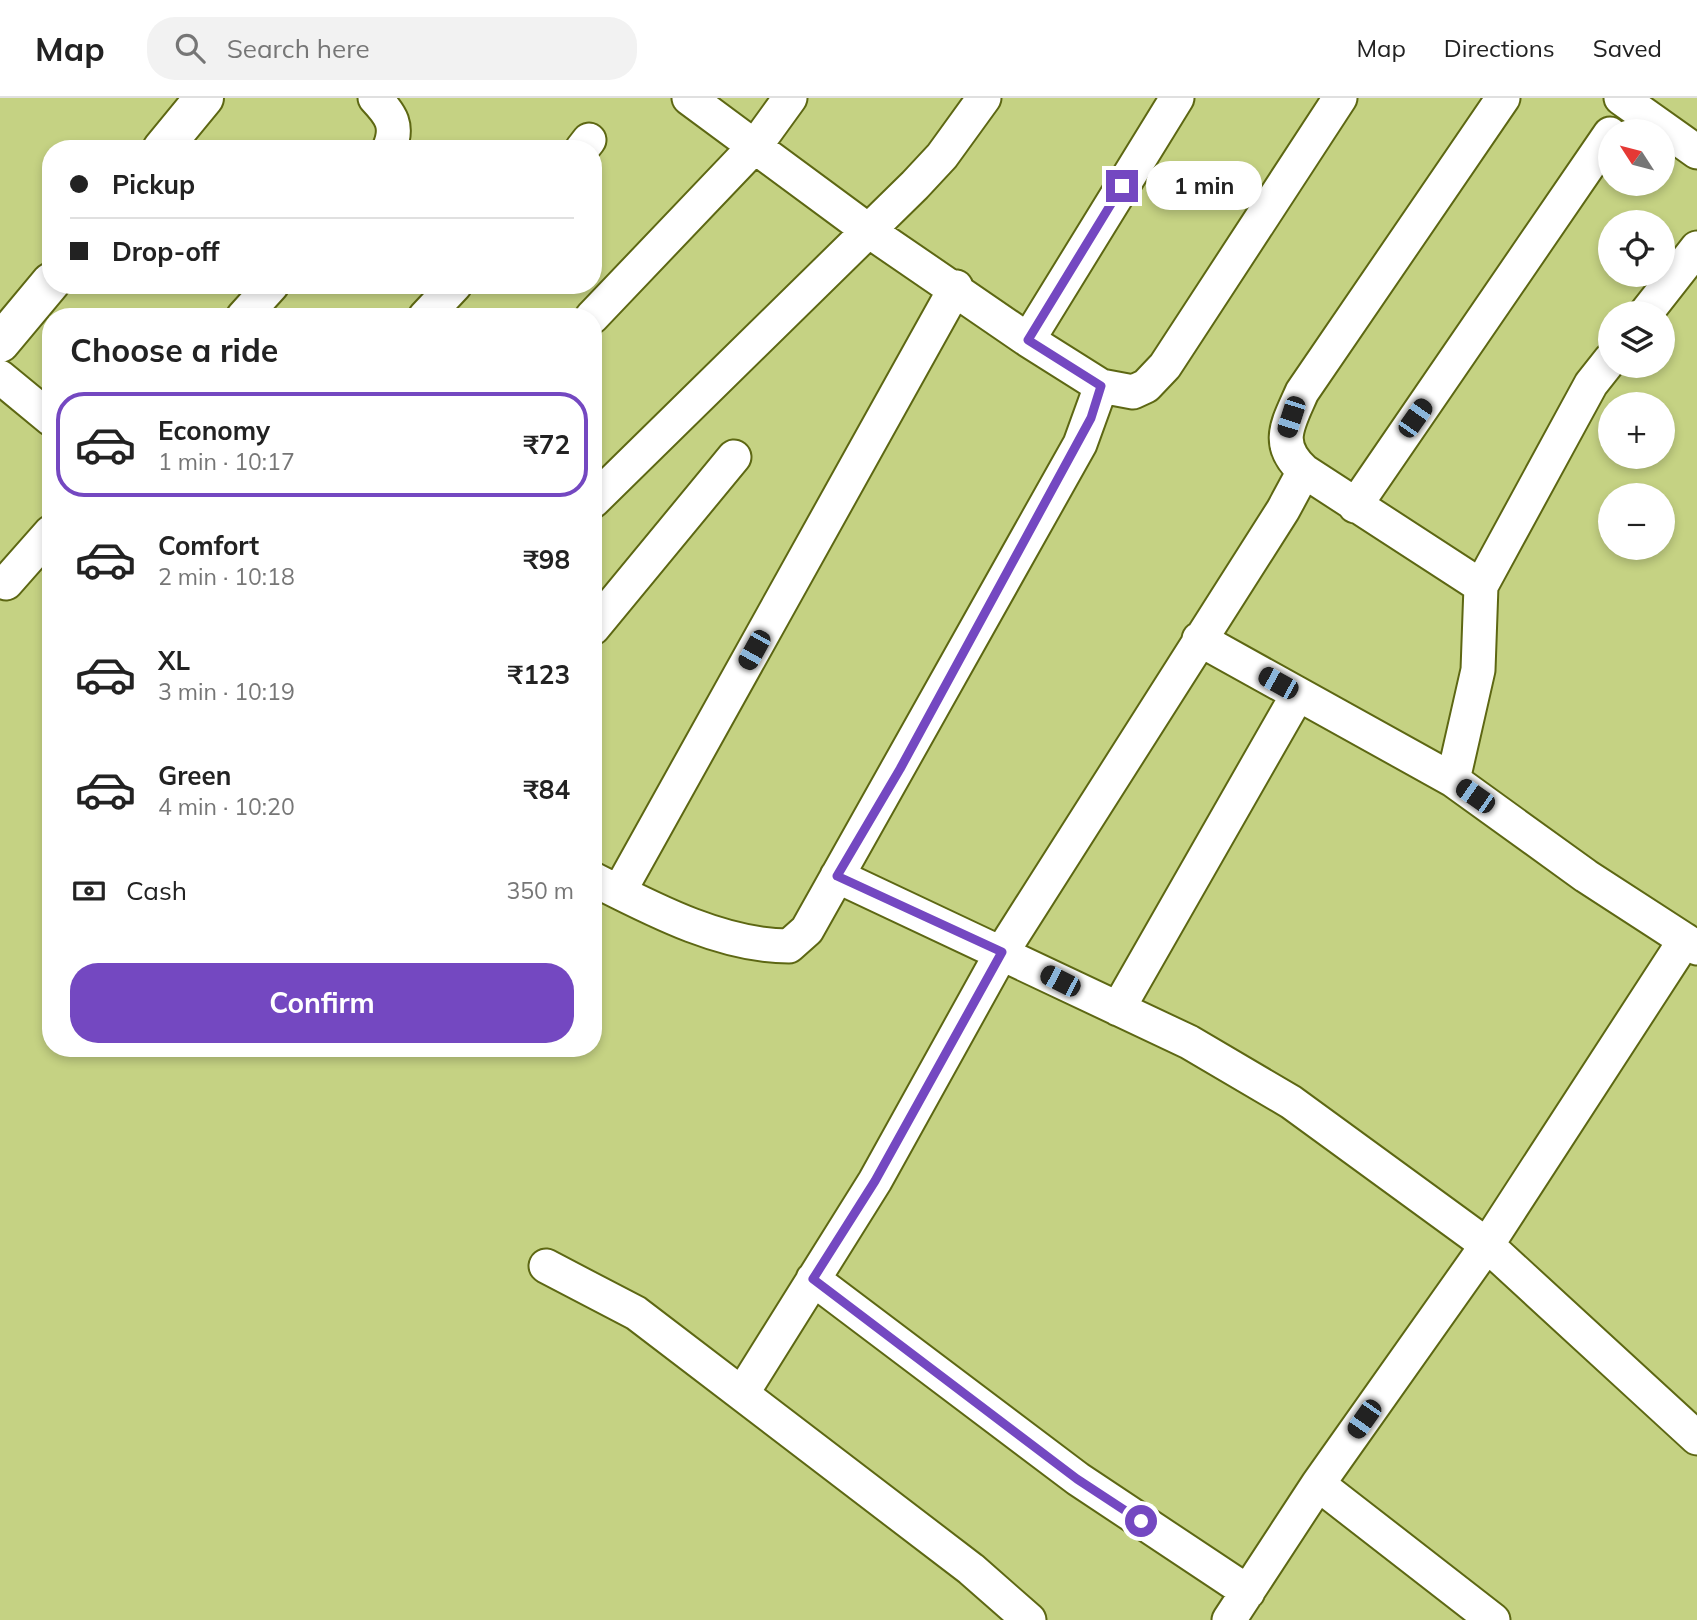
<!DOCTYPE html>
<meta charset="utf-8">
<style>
:root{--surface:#fff;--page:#f2f2f2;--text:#222;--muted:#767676;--line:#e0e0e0;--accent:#7448c1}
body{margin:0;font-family:Mulish,sans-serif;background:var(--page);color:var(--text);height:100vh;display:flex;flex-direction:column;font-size:26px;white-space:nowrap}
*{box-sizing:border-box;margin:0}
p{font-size:23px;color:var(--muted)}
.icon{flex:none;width:38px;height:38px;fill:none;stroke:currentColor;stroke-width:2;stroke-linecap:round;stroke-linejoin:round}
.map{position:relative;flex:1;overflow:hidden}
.details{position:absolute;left:42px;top:210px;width:560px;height:749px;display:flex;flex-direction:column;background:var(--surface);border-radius:28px;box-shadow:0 4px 10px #0003}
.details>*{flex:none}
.guide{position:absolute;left:42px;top:42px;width:560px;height:154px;border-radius:28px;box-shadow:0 4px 10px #0003;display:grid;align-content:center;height:154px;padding:0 28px;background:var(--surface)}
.needle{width:46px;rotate:306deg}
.controls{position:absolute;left:1598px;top:21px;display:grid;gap:14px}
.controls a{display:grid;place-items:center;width:77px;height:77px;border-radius:50%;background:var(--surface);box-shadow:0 4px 10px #0003;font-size:35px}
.end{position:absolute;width:32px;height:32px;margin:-16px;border:9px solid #7448c1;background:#fff;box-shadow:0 0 0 4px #fff}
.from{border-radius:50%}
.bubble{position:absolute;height:49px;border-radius:24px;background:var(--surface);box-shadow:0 4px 10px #0003;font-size:23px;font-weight:700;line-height:49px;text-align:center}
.car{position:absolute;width:21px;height:42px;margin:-21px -10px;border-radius:9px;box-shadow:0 0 5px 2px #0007;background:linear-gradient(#222 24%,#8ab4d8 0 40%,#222 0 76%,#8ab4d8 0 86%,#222 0)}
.guide b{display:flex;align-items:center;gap:24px;height:66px;font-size:26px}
.guide b+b{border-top:2px solid var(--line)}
.guide i{width:18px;height:18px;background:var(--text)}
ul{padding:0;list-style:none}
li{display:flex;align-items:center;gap:21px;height:105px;margin:0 14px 10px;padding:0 14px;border:4px solid transparent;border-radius:28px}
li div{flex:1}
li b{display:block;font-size:26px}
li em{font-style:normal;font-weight:700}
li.current{border-color:var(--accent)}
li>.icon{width:63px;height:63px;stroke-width:1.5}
h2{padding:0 28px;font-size:32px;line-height:84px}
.pay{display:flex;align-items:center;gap:18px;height:77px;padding:0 28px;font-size:26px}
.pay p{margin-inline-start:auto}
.button{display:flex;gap:14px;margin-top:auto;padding:14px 28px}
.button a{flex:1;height:80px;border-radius:28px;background:var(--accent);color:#fff;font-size:28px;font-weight:700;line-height:80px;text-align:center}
header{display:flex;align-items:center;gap:42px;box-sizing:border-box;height:98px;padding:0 35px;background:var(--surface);border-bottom:2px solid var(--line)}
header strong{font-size:33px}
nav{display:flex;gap:38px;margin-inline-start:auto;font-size:24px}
.search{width:490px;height:63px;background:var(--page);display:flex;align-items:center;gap:18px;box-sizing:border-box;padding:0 24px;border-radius:28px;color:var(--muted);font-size:26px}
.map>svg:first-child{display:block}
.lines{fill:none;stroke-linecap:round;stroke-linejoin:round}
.minor-casing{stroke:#5d6713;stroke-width:37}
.tertiary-casing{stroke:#5d6713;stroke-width:42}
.minor{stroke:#fff;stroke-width:33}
.tertiary{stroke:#fff;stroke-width:38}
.route{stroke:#7448c1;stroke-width:9}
</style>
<header>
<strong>Map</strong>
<div class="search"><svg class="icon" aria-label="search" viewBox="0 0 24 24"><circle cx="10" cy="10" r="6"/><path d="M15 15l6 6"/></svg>Search here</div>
<nav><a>Map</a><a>Directions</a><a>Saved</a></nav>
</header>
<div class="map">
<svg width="1697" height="1522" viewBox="0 0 1697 1522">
<rect width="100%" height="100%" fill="#c5d283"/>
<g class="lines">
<!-- minor casing -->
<g class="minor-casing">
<path id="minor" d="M375 0C391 17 399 28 389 51
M689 0 869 133 1028 242 1101 288 1133 294 1146 288 1165 268 1340 0
M1621 0 1697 54
M582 51 589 42
M1646 215 1697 150
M243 219 272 187
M425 219 455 187
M592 219 756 47 790 0
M1028 242 1177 0
M0 279 51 321
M593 403 915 87 942 58 984 0
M1355 408 1610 36
M6 485 51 434
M1481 488 1304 373C1274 346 1288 326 1302 294L1503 0
M593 530 734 359
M1199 541 1453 682 1586 778 1697 850
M1453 682 1478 572 1481 488 1591 286 1610 262
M837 778 1189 944 1291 1004 1487 1147 1697 1340
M593 781C652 811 722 848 789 848L807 832 1080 346 1101 288
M619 794 956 189
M1118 911 1298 596
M546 1168 636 1215 971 1471 1029 1522
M813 1181 1078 1381 1248 1494
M743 1294 875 1083 1002 854 1283 412 1304 373
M1318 1386 1493 1522
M1229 1522 1318 1386 1487 1147 1685 842"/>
</g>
<!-- tertiary casing -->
<g class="tertiary-casing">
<path id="tertiary" d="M162 51 204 0
M0 245 51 184"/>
</g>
<!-- minor -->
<use href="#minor" class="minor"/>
<!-- tertiary -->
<use href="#tertiary" class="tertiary"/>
</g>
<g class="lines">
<!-- route -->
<path class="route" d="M1122 88 1028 242 1101 288 1091 320 900 671 837 778 1002 854 875 1083 813 1181 1077 1381 1141 1423"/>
</g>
</svg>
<div class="controls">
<a><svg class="needle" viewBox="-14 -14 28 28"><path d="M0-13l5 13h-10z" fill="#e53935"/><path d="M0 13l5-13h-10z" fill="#767676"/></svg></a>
<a><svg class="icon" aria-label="locate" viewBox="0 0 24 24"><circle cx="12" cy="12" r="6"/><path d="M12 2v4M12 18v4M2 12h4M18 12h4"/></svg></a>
<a><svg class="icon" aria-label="layers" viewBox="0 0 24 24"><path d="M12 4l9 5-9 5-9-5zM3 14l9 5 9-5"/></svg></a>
<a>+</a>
<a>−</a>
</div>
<i class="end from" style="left:1141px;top:1423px"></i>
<i class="end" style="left:1122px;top:88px"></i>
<div class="bubble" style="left:1146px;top:63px;width:116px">1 min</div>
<i class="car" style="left:1291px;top:319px;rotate:198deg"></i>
<i class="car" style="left:1415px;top:320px;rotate:35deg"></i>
<i class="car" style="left:754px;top:552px;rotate:209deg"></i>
<i class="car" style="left:1278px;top:585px;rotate:299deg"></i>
<i class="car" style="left:1475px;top:698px;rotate:305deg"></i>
<i class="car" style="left:1060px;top:883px;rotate:297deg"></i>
<i class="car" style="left:1364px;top:1321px;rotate:215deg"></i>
<div class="guide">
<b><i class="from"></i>Pickup</b>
<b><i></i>Drop-off</b>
</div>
<section class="details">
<h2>Choose a ride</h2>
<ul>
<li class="current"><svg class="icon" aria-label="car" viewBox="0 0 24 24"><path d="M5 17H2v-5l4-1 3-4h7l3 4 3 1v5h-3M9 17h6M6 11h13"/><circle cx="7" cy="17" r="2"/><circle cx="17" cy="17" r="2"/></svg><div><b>Economy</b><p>1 min · 10:17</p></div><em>₹72</em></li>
<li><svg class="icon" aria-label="car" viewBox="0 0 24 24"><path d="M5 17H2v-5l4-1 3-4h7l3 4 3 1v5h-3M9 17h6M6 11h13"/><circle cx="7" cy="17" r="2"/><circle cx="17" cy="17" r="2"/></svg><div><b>Comfort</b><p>2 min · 10:18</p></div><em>₹98</em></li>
<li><svg class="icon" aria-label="car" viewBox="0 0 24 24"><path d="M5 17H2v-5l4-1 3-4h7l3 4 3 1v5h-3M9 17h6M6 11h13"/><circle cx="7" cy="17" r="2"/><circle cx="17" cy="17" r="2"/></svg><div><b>XL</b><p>3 min · 10:19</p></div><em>₹123</em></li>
<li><svg class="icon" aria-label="car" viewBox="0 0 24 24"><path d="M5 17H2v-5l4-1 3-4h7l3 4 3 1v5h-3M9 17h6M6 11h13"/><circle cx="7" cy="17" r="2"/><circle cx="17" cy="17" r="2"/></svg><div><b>Green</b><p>4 min · 10:20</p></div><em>₹84</em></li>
</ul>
<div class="pay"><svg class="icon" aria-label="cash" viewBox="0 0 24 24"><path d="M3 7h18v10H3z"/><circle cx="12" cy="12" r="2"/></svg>Cash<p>350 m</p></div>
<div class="button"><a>Confirm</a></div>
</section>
</div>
